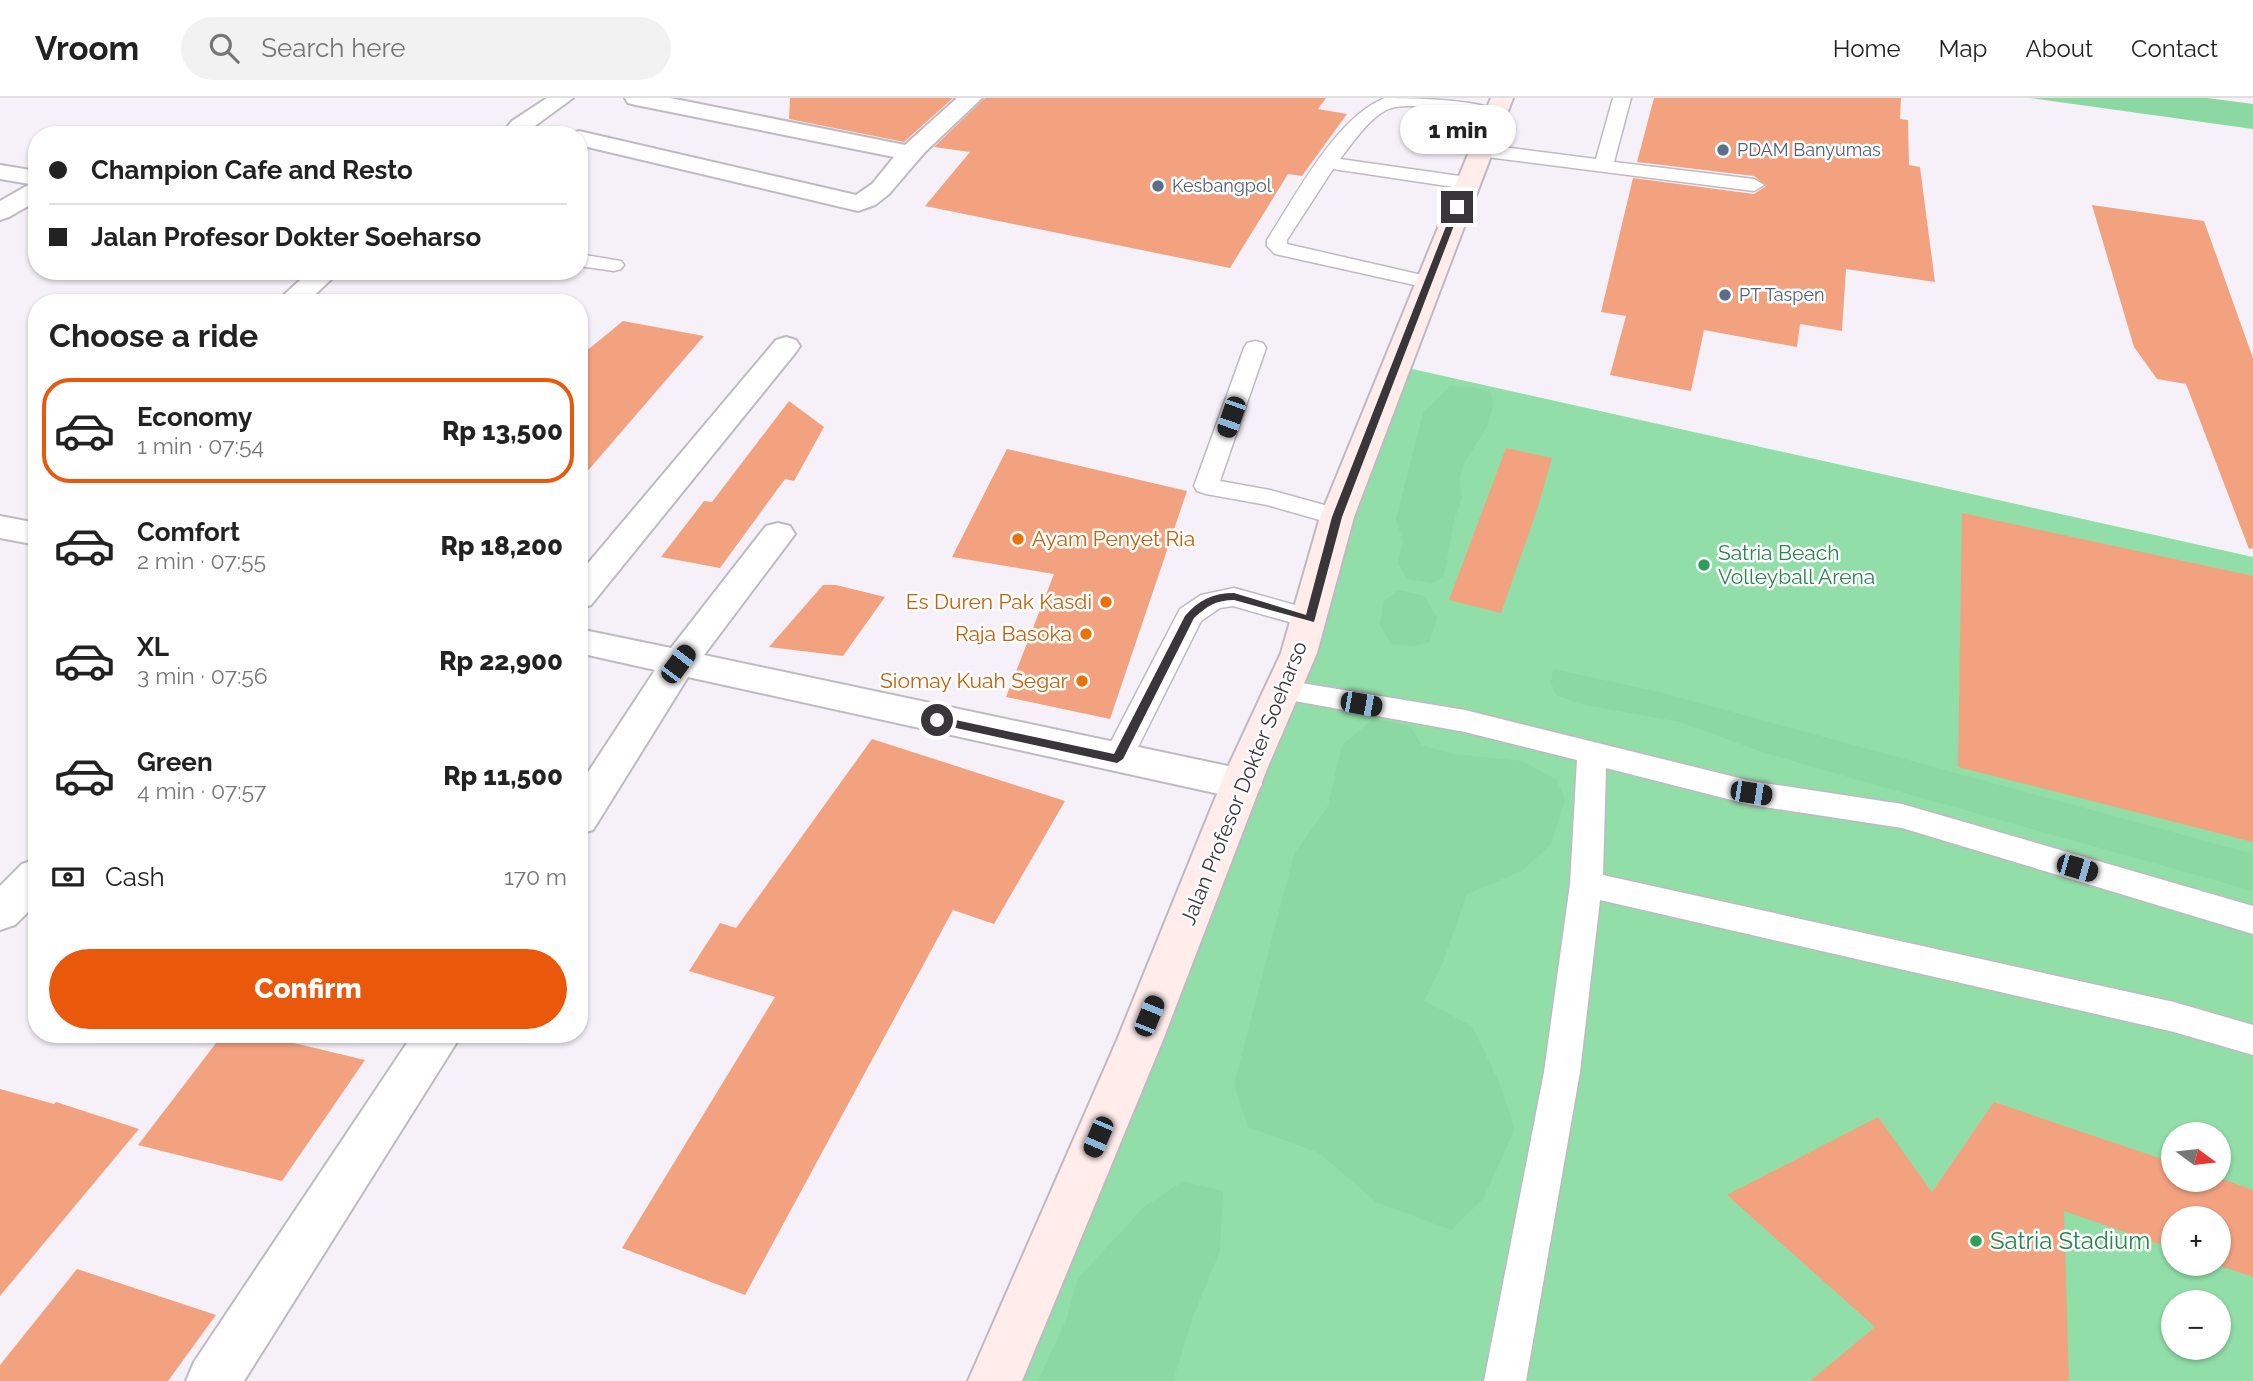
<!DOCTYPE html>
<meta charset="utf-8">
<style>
:root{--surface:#fff;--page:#f2f2f2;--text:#222;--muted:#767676;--line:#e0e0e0;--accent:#ea580c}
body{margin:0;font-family:Raleway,sans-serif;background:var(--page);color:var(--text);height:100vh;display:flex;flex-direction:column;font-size:26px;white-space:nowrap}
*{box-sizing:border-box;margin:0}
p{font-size:23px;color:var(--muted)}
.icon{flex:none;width:38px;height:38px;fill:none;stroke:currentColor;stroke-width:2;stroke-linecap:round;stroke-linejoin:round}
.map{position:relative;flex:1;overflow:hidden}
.drawer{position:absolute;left:28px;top:196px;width:560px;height:749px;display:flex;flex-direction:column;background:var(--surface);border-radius:28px;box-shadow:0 2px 5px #0004}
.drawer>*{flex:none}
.hud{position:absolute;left:28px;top:28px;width:560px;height:154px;border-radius:28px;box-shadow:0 2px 5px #0004;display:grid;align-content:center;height:154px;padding:0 21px;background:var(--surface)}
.needle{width:46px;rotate:105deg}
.controls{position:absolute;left:2161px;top:1024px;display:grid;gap:14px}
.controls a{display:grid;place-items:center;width:70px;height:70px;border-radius:50%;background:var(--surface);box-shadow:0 2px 5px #0004;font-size:35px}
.end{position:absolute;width:32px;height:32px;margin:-16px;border:9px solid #383639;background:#fff;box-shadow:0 0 0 4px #fff}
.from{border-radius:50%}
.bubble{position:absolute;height:49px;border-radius:24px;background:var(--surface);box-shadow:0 2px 5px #0004;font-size:23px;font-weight:800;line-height:49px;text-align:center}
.car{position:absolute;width:21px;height:42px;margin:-21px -10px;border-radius:9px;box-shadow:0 0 5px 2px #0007;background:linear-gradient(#222 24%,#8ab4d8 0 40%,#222 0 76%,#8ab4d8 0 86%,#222 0)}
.hud b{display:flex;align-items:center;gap:24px;height:66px;font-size:26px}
.hud b+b{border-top:2px solid var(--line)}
.hud i{width:18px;height:18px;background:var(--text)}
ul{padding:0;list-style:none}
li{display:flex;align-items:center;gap:21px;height:105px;margin:0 14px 10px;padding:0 7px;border:4px solid transparent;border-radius:28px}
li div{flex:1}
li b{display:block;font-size:26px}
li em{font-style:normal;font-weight:800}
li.selected{border-color:var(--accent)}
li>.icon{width:63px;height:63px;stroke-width:1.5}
h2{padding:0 21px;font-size:32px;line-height:84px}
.pay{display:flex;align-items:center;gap:18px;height:77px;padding:0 21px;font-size:26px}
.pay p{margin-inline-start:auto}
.cta{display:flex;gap:14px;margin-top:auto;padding:14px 21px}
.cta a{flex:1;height:80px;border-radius:42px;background:var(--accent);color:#fff;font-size:28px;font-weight:800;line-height:80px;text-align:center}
header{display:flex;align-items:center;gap:42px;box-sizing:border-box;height:98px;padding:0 35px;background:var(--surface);border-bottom:2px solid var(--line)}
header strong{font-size:33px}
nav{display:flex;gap:38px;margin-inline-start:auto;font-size:24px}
.search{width:490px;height:63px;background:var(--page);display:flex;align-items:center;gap:18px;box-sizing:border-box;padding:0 24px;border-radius:38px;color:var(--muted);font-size:26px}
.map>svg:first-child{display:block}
.green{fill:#91dea8;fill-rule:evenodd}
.forest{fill:#8bd8a3}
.building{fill:#f3a280}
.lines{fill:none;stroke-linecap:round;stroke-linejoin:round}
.lane-casing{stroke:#bfbac2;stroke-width:3}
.street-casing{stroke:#bfbac2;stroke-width:4}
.secondary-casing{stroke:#bfbac2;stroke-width:4}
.lane{fill:#fff;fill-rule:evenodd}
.street{fill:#fff;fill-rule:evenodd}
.secondary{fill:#ffeceb;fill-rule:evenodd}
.route{fill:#383639}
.service-dot{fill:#5c6f8a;stroke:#fff;stroke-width:2.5}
.food-dot{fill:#e8710a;stroke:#fff;stroke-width:2.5}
.leisure-dot{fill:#2e9e5b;stroke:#fff;stroke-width:2.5}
.labels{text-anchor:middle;stroke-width:5;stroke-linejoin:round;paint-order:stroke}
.far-service-label{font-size:18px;fill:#4e5e75;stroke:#fff;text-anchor:start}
.food-label{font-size:21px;fill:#c56008;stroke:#fff;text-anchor:end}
.leisure-label{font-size:21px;fill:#27864d;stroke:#fff;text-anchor:start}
.street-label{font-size:21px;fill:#383639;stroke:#fff}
.near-leisure-label{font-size:24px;fill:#27864d;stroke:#fff;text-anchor:start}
</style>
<header>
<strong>Vroom</strong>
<div class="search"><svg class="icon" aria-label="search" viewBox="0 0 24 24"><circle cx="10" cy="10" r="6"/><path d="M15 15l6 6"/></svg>Search here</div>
<nav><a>Home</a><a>Map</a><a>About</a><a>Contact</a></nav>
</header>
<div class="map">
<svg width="2253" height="1283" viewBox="0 0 2253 1283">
<rect width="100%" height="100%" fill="#f6f0f9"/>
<!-- green -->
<path class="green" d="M1399 268 2253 459V1283H1010ZM2174 1036H2219V1082H2174ZM2174 1120H2219V1166H2174ZM2174 1204H2219V1250H2174Z"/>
<!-- forest -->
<path class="forest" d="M2030 0H2207L2253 6V31Z
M1450 288 1473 289 1491 294 1493 307 1487 329 1463 367 1460 381 1462 400 1454 423 1444 479 1431 485 1408 481 1398 466 1403 443 1396 421 1423 315Z
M1398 492 1424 498 1437 520 1430 544 1414 548 1391 546 1380 527 1383 504Z
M1553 571 1659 594 2253 756V793L1865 684 1765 655 1680 624 1580 606 1556 597 1551 585Z
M1372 622 1388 623 1411 629 1422 647 1453 656 1522 663 1557 682 1565 702 1551 746 1522 773 1467 796 1443 864 1424 903 1472 928 1499 984 1515 1031 1483 1101 1451 1132 1376 1104 1319 1055 1248 1029 1234 986 1294 756 1328 708 1342 647Z
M1183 1083 1223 1093 1220 1153 1193 1219 1173 1283H1038L1066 1222 1078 1180 1144 1109Z"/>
<!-- building -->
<path class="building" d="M790 0H953L904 44 789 21Z
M985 0H1326L1318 11 1347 16 1302 78 1288 76 1230 170 925 108 970 54 934 49Z
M1654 0H1901L1900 21 1908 22 1909 67 1920 69 1935 184 1846 171 1842 233 1800 226 1797 249 1704 232 1691 293 1610 277 1626 218 1601 214 1633 80 1754 96 1766 88 1754 78 1637 64Z
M2092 107 2204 123 2253 260V450L2249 451 2186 286 2157 281 2134 249Z
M623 223 704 238 579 383V259Z
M789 303 824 329 794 383 785 381 720 470 661 459 704 403 712 404Z
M1506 350 1552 360 1537 412 1501 515 1449 502Z
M1007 351 1187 393 1110 621 1006 599 1054 476 952 459Z
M1962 415 2253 478V744L1958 669Z
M823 487H836L885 499 843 558 769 549Z
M872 641 1065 703 994 826 953 812 745 1197 622 1150 775 899 689 873 720 825 736 830Z
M223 936H256L365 962 282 1083 138 1047Z
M0 991 54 1006 56 1004 139 1031 0 1198Z
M1994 1004 2174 1065V1082L2219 1080 2253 1092V1179L2214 1166H2219V1120H2174V1151L2064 1113 2069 1283H1810L1875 1229 1727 1097 1878 1019 1932 1094Z
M77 1171 216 1217 168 1283H0V1267Z"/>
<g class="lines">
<!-- lane casing -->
<g class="lane-casing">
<path id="lane" d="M1385 0C1408 0 1490 1 1504 17L1495 22C1468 18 1410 0 1386 12 1367 23 1353 44 1340 61L1467 79 1477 85 1467 91 1333 71 1287 142V146L1435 180 1439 184 1435 188 1428 190 1275 156 1267 148V142C1296 98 1335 20 1385 0Z
M1613 0H1631L1614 64 1754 81 1764 87 1754 93 1479 58 1470 52 1479 46 1596 61Z
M579 156 621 163 624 167 621 171 614 173 579 168Z
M1255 243 1263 245 1266 250 1220 383 1270 392 1346 413 1350 419 1346 425 1337 427 1267 407 1206 396 1197 393 1194 388 1244 250 1247 245Z
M1234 490 1320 514 1324 521 1320 528 1310 530 1233 508 1220 510 1201 523 1128 669 1117 672 1106 669 1102 661 1180 511 1201 497Z
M1283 582 1465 612 1751 683 1902 706 2253 808V836L1902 730 1751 707 1606 670 1603 777 2174 904 2253 927V957L2174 934 1600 802 1580 974 1526 1283H1484L1544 974 1570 786 1577 662 1465 634 1273 599 1269 592 1273 585Z"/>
</g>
<!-- street casing -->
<g class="street-casing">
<path id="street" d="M547 0H573L528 33H512L508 28 512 23Z
M625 0H670L905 47 957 0H982L925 54 889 96 875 107 858 113 579 47V37H569L579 33 856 97 872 86 894 59 636 7 628 5Z
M0 67 37 73V103L9 119 0 122V103L30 86 0 81Z
M310 173H340L306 205H275Z
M786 239 796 242 800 248 796 254 591 507 579 511V476L776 242Z
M0 418 37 425V447L0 440Z
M778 425 790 428 795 436 704 557 1242 671 1256 675 1262 686 1256 697 1242 701 688 579 593 732 579 736V688L655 572 579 555V531L671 550 766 428Z
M37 761V805L15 827 0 832V788L22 766Z
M413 936H462L244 1283H186L194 1264Z"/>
</g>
<!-- secondary casing -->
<g class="secondary-casing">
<path id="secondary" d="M1491 0H1513L1354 419 1317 555 1267 671 1163 942 1022 1283H968L1117 942 1227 671 1281 555 1320 419Z"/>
</g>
<!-- lane -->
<use href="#lane" class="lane"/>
<!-- street -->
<use href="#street" class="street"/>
<!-- secondary -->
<use href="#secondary" class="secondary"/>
</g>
<!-- route -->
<path class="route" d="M1454 108 1461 109 1342 419 1314 524 1234 502C1216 502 1207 508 1194 520L1123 661 1117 665 933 625 931 622 937 618 1114 656 1185 518C1198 502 1214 495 1234 495L1306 517 1332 419Z"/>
<!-- markers -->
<g class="service-dot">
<circle cx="1723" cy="52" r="7"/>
<circle cx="1158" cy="88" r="7"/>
<circle cx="1725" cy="197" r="7"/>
</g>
<g class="food-dot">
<circle cx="1018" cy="441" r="7"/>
<circle cx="1106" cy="504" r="7"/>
<circle cx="1086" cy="536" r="7"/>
<circle cx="1082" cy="583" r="7"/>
</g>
<g class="leisure-dot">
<circle cx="1704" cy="467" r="7"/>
<circle cx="1976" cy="1143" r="7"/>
</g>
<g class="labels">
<!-- far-service labels -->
<g class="far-service-label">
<text x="1737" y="58">PDAM Banyumas</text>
<text x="1172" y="94">Kesbangpol</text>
<text x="1739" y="203">PT Taspen</text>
</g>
<!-- food labels -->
<g class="food-label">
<text x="1032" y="448" text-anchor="start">Ayam Penyet Ria</text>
<text x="1092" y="511">Es Duren Pak Kasdi</text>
<text x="1072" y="543">Raja Basoka</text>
<text x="1068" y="590">Siomay Kuah Segar</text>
</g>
<!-- leisure labels -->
<g class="leisure-label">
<text x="1718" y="462">Satria Beach<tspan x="1718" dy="24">Volleyball Arena</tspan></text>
</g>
<!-- street labels -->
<g class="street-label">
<text transform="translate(1244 685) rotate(-68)" y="7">Jalan Profesor Dokter Soeharso</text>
</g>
<!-- near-leisure labels -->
<g class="near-leisure-label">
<text x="1990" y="1151">Satria Stadium</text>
</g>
</g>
</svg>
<div class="controls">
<a><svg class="needle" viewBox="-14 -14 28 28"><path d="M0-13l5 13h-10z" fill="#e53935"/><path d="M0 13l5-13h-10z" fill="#767676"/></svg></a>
<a>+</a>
<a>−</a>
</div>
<i class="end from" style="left:937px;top:622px"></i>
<i class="end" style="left:1457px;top:109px"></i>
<div class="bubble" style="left:1400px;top:7px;width:116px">1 min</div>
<i class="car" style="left:1231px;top:319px;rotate:199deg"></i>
<i class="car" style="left:678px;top:566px;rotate:37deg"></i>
<i class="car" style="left:1361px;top:606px;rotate:100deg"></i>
<i class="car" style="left:1751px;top:695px;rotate:99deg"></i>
<i class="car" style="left:2077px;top:770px;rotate:106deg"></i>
<i class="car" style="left:1149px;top:918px;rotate:22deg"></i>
<i class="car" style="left:1098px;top:1039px;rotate:203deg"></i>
<div class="hud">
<b><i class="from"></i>Champion Cafe and Resto</b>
<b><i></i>Jalan Profesor Dokter Soeharso</b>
</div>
<section class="drawer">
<h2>Choose a ride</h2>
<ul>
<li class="selected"><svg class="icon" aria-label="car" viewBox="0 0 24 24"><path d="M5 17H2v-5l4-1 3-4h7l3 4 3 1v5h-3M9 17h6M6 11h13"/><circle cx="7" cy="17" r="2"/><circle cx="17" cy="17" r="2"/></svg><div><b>Economy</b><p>1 min · 07:54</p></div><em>Rp 13,500</em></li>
<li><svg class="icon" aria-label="car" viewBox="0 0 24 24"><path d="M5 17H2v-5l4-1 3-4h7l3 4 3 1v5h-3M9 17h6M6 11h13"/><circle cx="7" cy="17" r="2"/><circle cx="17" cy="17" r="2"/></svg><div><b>Comfort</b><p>2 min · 07:55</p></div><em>Rp 18,200</em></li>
<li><svg class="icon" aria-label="car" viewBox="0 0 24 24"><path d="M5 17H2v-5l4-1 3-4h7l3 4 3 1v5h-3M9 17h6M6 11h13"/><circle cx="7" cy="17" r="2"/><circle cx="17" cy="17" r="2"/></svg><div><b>XL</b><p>3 min · 07:56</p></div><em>Rp 22,900</em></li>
<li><svg class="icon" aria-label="car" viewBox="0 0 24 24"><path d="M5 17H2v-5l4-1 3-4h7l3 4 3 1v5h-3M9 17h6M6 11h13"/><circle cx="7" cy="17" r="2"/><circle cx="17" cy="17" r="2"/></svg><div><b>Green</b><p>4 min · 07:57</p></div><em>Rp 11,500</em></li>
</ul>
<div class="pay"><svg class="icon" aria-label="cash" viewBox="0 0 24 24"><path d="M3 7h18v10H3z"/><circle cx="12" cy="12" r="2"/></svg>Cash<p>170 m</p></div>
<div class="cta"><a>Confirm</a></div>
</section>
</div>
